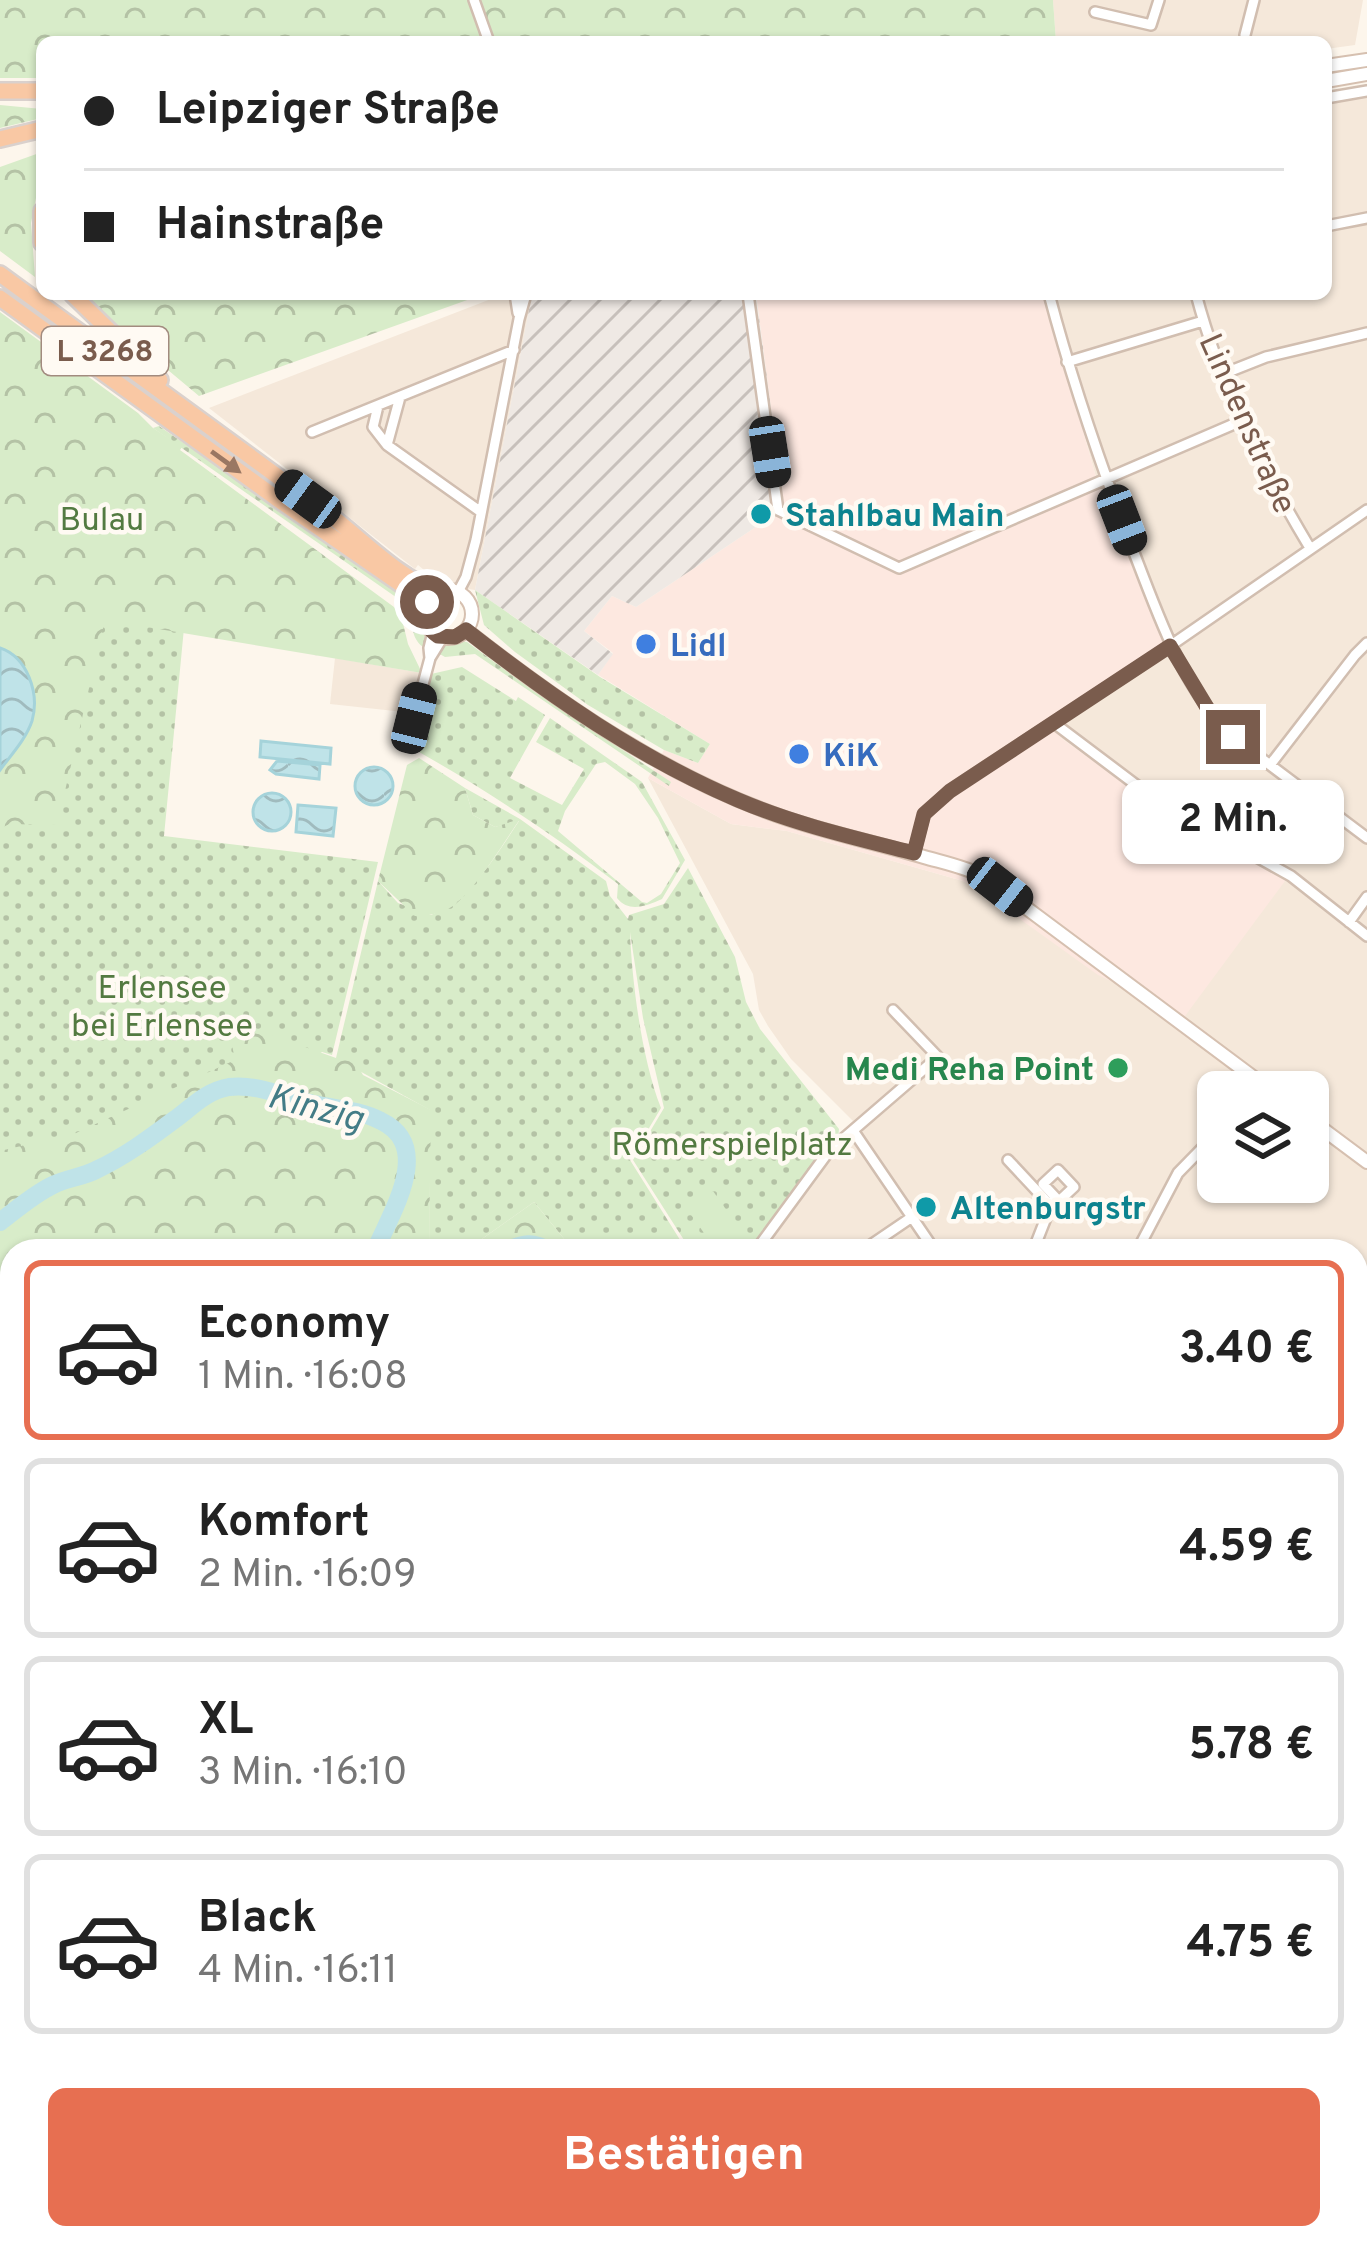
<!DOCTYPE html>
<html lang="de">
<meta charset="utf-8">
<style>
:root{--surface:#fff;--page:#f2f2f2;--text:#222;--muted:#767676;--line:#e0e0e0;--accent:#e76f51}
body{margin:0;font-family:Overpass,sans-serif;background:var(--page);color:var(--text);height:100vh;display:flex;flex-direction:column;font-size:45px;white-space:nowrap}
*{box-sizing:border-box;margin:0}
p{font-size:39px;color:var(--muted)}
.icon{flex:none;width:66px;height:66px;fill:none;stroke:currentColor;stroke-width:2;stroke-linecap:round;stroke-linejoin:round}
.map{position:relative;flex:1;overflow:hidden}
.drawer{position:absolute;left:0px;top:1239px;width:1368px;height:1011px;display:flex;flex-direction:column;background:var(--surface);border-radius:36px 36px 0 0;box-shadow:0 3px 9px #0004}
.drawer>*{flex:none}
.banner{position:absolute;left:36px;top:36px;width:1296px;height:264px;border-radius:18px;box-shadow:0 3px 9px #0004;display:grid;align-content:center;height:264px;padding:0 48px;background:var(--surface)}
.tools{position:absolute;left:1197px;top:1071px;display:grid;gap:24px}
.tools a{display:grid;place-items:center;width:132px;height:132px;border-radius:18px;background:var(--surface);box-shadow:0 3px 9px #0004;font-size:60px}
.end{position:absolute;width:54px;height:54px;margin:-27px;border:15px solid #7a5c4d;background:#fff;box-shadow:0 0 0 6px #fff}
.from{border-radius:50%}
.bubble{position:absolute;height:84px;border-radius:18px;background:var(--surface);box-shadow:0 3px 9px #0004;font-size:39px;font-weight:700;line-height:84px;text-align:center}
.car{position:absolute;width:36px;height:72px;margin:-36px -18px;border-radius:15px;box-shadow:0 0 9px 3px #0007;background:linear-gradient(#222 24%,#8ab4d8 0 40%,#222 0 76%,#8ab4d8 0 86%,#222 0)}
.banner b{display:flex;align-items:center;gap:42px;height:114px;font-size:45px}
.banner b+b{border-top:3px solid var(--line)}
.banner i{width:30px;height:30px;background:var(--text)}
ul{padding:21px 0 0;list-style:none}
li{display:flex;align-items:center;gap:36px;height:180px;margin:0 24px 18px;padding:0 24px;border:6px solid var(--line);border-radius:18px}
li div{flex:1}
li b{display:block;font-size:45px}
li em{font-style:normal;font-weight:700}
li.current{border-color:var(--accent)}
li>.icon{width:108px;height:108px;stroke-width:1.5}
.button{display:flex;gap:24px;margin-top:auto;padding:24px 48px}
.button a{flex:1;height:138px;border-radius:18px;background:var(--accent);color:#fff;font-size:48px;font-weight:700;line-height:138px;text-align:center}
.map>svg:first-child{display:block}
.residential{fill:#f5e8da;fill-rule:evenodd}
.commercial{fill:#fde8e0}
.industrial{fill:url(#industrial-furrows)}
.education{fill:#f3e8fa}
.green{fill:url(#green-dots);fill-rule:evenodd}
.forest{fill:url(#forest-crowns)}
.pitch{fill:#d8ecc9}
.water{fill:url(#water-waves);stroke:#a5d3da;stroke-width:3}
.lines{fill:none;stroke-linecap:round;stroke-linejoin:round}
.stream{stroke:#a5d3da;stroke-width:3}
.river{stroke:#bfe3e8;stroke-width:18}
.minor-casing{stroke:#d1beb0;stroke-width:14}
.secondary-casing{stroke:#d6c0b0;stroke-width:16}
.trunk-casing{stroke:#dad1cd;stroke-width:20}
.minor{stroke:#fff;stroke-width:9}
.secondary{stroke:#fff;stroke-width:12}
.trunk{stroke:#f9c8a4;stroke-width:15}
.oneway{fill:#9a7763}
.route{stroke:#7a5c4d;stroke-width:15}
.culture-dot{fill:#0f9aa8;stroke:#fffaf3;stroke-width:4.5}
.shop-dot{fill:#3f7fe0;stroke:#fffaf3;stroke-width:4.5}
.leisure-dot{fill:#2e9e5b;stroke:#fffaf3;stroke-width:4.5}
.labels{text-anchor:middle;stroke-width:9;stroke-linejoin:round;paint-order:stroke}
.shield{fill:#fffaf3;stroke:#a28b7f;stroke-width:3}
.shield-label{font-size:30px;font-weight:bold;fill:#7a5c4d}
.street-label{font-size:33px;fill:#7a5c4d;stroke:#fffaf3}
.culture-label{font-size:33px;font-weight:bold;fill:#0d838f;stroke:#fffaf3;text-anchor:start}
.park-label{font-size:33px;fill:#537a41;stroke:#fffaf3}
.shop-label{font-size:33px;font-weight:bold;fill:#366cbe;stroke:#fffaf3;text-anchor:start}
.leisure-label{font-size:33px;font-weight:bold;fill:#27864d;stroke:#fffaf3;text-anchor:end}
.water-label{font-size:36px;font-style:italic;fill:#437c86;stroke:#fffaf3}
</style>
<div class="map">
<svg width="1367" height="2249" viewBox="0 0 1367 2249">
<defs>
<pattern id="industrial-furrows" width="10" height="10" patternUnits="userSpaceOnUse" patternTransform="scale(3)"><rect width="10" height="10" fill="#efe9e4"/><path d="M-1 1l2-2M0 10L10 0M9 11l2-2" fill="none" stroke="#c7c0bb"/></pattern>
<pattern id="green-dots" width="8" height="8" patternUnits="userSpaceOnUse" patternTransform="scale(3)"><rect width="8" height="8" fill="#d8ecc9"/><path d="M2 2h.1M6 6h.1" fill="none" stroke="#b4c2a5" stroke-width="1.8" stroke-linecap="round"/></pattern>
<pattern id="forest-crowns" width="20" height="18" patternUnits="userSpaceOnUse" patternTransform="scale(3)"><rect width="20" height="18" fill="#d8ecc9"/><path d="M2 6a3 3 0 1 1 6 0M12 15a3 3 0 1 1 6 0" fill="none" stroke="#b4c2a5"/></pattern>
<pattern id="water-waves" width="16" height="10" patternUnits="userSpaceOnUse" patternTransform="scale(3)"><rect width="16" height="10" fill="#bfe3e8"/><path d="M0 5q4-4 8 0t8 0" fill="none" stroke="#a0bbbe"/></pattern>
</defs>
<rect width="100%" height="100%" fill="#fdf6ec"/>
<!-- residential -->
<path class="residential" d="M1053 0H1363L1355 45 1326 49V42H1056Z
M1367 91V1829L1356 1823V1251H755L753 1247 821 1151 853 1121 791 1059 768 1026 759 1010 753 974 648 778 731 824 787 831 963 881 978 889 1159 807 1061 738 1067 710 1164 642 1096 477 1045 294H1326V96ZM1218 1092H1308V1182H1218Z
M504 294H510L529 311 475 590 442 585 418 565 415 569 209 408Z
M335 658 422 673 413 713 330 704Z"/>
<!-- commercial -->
<path class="commercial" d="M756 294H1045L1096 477 1165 642 1067 710 1061 738 1159 807 1288 877 1185 1016 1098 975 978 889 963 881 787 831 731 824 648 778 664 750 698 763 710 744 600 676 598 675 613 653 584 631 612 596 636 607 784 508Z"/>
<!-- industrial -->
<path class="industrial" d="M532 294H756L784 508 636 607 612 596 584 631 613 654 598 675 475 590Z"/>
<!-- education -->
<path class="education" d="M1367 1699V1804L1360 1812 1356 1811V1713Z"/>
<!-- green -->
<path class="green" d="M159 426 419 605 426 632 423 647C407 635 416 616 403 602L153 428Z
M0 552 105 619 184 628 164 836 378 862 332 1055 322 1052 12 1251V2238H769L760 2249H0Z
M475 590 600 677 710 744 698 763 664 750 588 705 515 652 484 625Z
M460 641 467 642 535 692 671 782 669 786 475 654 445 657 438 653 446 645Z
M462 667 516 701 518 697 545 715 510 778 562 805 584 769 536 742 550 718 642 782 685 860 662 899C646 906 629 913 617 898L618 884C551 833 485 789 412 748L431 674ZM605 762 635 784 658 818 680 863 661 894 647 903 642 902 558 831 565 811 596 764Z
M465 788 520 819 606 881 610 896 628 919 629 915 664 904 688 868 735 957 746 1002 760 1029 839 1129 838 1138 821 1151 753 1247 747 1251H691L633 1160 664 1108 643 1018 630 932C632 983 642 1060 661 1108L630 1160 687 1251H574L534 1202 465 1251H429L430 1110 336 1058 378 881 398 903 431 915C471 898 495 857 519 821L495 827 473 815Z
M1356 1823 1367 1829V1921L1356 1955Z
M1356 2179 1365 2249H1276L1285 2238H1356Z
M776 2238H1134L1148 2249H767Z
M1142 2238H1214L1206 2249H1156Z"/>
<!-- forest -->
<path class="forest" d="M0 0H1053L1056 42H42V78H0Z
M0 105 42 109V118L0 128Z
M42 152V186L37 193 31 223 35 277 0 251V167Z
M86 294H484L199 396 101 314Z
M0 312 138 413 153 428 182 447 180 450 394 607 401 615 408 644 422 673 105 620 57 825 9 824 0 829C0 814 0 783 0 770 5 754 26 739 32 721 40 694 27 658 0 648Z
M419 758 465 788 473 815 495 827 520 819C505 841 474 892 453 906 442 913 428 916 415 916L378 881 407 765Z
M255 1029 336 1058 354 1059 363 1075 431 1110 429 1251H12V1662L0 1665V1151L76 1133 235 1060 231 1040Z
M534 1202 574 1251H465Z
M0 1829H12V2238H392L385 2249H0Z
M1214 2238H1285L1276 2249H1206Z"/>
<!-- pitch -->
<path class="pitch" d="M713 1191 742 1232 716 1250 687 1209Z"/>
<!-- water -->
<path class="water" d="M0 648C27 657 40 693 32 721 26 739 11 755 0 770Z
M261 741 331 748 330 764 260 757Z
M277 761 320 765 319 779 276 774 270 770Z
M355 786a19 19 0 1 1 38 0a19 19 0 1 1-38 0Z
M253 812a19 19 0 1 1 38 0a19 19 0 1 1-38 0Z
M298 805 336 808 333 836 296 832Z"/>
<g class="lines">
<!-- stream -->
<path class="stream" d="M0 1819 12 1817
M413 2238 424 2246 439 2238
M575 2238 581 2249
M1144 2238 1158 2249"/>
<!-- river -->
<path class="river" d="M0 1222C17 1209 34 1194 53 1185 67 1178 83 1177 96 1170 124 1157 150 1138 174 1120 192 1107 206 1091 229 1087 260 1083 289 1100 319 1105 340 1109 362 1111 381 1121 435 1147 390 1214 375 1251
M506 1251C523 1243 533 1241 549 1251"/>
<!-- minor casing -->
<g class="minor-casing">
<path id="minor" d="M474 0 489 42
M1095 12 1151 25 1159 0
M1245 35 1254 0
M1326 98 1367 91
M1326 226 1367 218
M515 294 518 313
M748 294 778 510 899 568 1241 421
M1049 294C1072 381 1101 466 1133 550 1159 616 1181 686 1233 737L1367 838
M1196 294C1220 385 1262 468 1310 548
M1067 362 1203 321
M1223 374 1266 357 1367 333
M400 397 387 445 481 512
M378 406 373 427 387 445
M312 432 514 350
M458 592 466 577 476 540 519 319 526 294
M430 658 443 637
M414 718 430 658 429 648 433 632
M1054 723 1160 803 1291 876 1367 936
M1270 765 1355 655 1367 643
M914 853 924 815 949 791 1170 646 1367 510
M1349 922 1367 897
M854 1132 935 1251
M1008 1160 1051 1206
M1058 1170 1074 1187 1059 1201 1043 1184Z
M758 1251 757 1249 829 1151 938 1057 893 1010
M862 1251 912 1217
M1033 1251 1053 1200
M1137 1251 1178 1173 1218 1132
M1356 1440 1367 1435
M1356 1585 1367 1596
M1356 1625 1367 1614
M1356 1817 1367 1821"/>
</g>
<!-- secondary casing -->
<g class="secondary-casing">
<path id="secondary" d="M1326 66 1367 60
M1326 81 1367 74
M424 614a24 24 0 1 1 48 0a24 24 0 1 1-48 0Z
M466 630C563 706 665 776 782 817 828 833 877 843 924 857 945 863 965 867 985 877L1273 1092
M1308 1118 1367 1162
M1367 2042C1355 2098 1358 2170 1367 2228"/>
</g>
<!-- trunk casing -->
<g class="trunk-casing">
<path id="trunk" d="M0 91H42
M0 139 42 129
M42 211V243
M0 274C109 354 218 432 327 513 360 537 400 580 439 592
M72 294 160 380
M0 298 276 498 402 585 424 609"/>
</g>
<!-- minor -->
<use href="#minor" class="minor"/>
<!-- secondary -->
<use href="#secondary" class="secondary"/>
<!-- trunk -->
<use href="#trunk" class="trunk"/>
</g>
<!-- one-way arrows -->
<defs><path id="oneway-solid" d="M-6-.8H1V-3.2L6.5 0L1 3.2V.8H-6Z" transform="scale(3)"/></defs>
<use class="oneway" href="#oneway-solid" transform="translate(226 462) rotate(36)"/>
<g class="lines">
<!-- route -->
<path class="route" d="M427 602C421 617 425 627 438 636L455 637 466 630C550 696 639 758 738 800 794 824 855 838 914 853L924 814 950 791 1170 646 1208 709 1233 737"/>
</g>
<!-- markers -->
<g class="culture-dot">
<circle cx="761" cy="514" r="12"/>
<circle cx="926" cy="1207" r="12"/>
</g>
<g class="shop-dot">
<circle cx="646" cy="644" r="12"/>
<circle cx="799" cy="754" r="12"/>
</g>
<circle class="leisure-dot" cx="1118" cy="1068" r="12"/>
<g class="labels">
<!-- shield labels -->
<rect class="shield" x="42" y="327" width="126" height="48" rx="9"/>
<g class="shield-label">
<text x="105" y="361">L 3268</text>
</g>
<!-- street labels -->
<g class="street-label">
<text transform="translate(1249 423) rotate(66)" y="12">Lindenstraße</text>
</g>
<!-- culture labels -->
<g class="culture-label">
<text x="785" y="526">Stahlbau Main</text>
<text x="950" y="1219">Altenburgstr</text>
</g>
<!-- park labels -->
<g class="park-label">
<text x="102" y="530">Bulau</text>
<text x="162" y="998">Erlensee<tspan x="162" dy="38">bei Erlensee</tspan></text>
<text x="732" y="1155">Römerspielplatz</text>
</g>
<!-- shop labels -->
<g class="shop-label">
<text x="670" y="656">Lidl</text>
<text x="823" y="766">KiK</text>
</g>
<!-- leisure labels -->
<g class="leisure-label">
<text x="1094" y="1080">Medi Reha Point</text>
</g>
<!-- water labels -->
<g class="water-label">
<text transform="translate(316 1106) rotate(15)" y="13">Kinzig</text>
</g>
</g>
</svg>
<div class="tools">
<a><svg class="icon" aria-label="layers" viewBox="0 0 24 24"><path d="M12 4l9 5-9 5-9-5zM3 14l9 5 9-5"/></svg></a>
</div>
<i class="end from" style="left:427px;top:602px"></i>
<i class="end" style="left:1233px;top:737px"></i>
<div class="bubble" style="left:1122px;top:780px;width:222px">2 Min.</div>
<i class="car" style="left:770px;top:452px;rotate:171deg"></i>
<i class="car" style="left:308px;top:499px;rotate:306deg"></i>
<i class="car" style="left:1122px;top:520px;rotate:159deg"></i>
<i class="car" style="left:414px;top:718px;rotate:14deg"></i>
<i class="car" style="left:1000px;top:887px;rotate:128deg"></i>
<div class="banner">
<b><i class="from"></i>Leipziger Straße</b>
<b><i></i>Hainstraße</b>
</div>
<section class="drawer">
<ul>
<li class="current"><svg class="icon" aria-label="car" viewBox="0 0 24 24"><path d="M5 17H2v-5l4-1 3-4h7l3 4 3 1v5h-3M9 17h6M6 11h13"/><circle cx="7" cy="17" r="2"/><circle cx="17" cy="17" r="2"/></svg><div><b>Economy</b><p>1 Min. · 16:08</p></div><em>3.40 €</em></li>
<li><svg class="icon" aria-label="car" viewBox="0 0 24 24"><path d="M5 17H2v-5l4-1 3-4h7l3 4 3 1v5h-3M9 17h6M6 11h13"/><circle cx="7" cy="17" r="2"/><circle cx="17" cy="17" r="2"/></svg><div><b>Komfort</b><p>2 Min. · 16:09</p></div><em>4.59 €</em></li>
<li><svg class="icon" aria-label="car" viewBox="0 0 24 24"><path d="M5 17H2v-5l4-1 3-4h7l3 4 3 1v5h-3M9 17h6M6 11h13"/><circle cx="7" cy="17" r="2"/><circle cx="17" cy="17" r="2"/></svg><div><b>XL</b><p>3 Min. · 16:10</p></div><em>5.78 €</em></li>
<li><svg class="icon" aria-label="car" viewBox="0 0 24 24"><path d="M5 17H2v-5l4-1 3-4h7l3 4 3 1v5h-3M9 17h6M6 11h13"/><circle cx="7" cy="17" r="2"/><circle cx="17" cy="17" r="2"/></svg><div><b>Black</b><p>4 Min. · 16:11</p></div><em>4.75 €</em></li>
</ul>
<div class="button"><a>Bestätigen</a></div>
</section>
</div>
